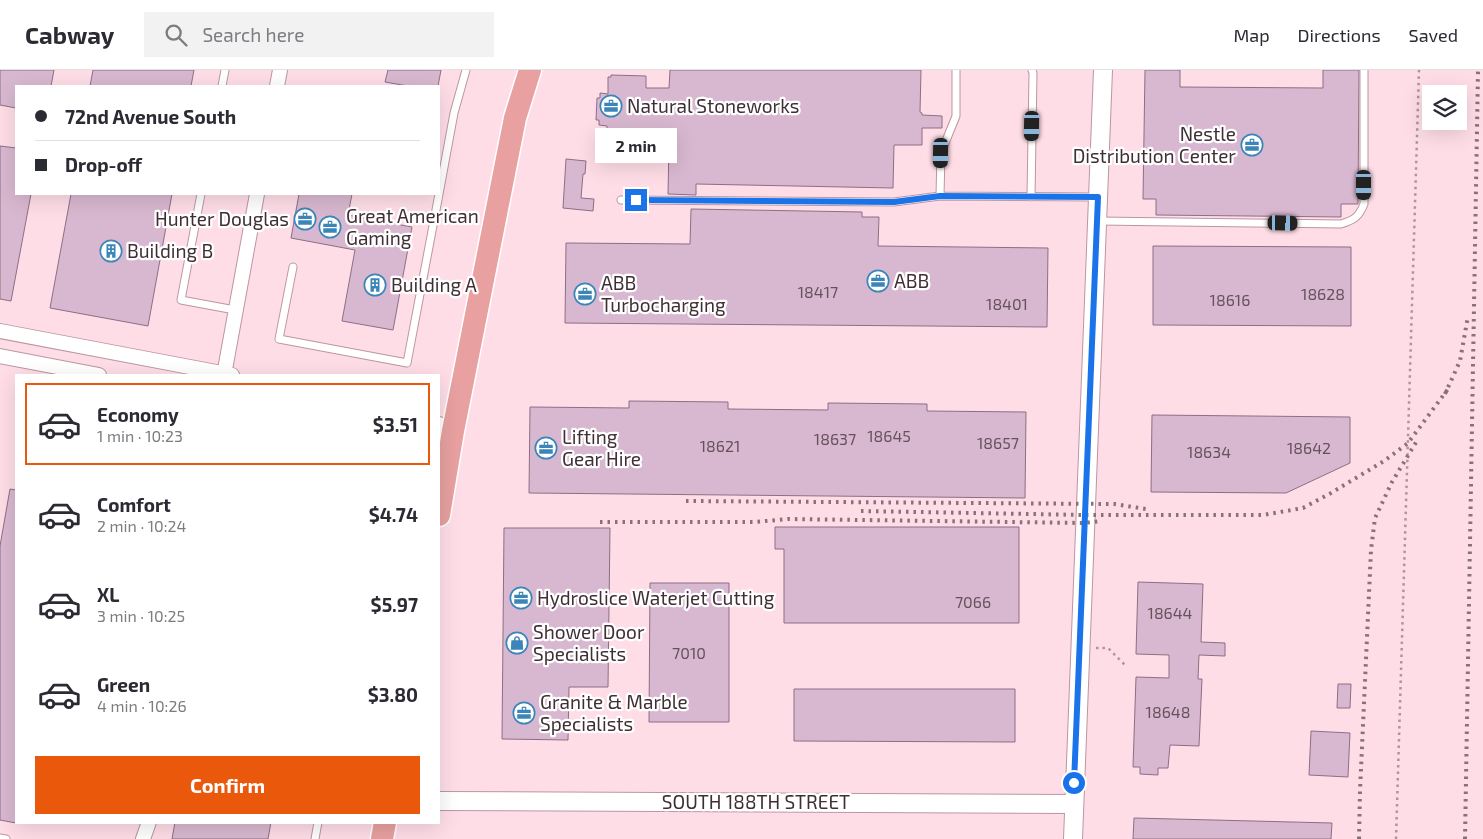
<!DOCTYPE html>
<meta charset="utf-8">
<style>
:root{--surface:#fff;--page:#f2f2f3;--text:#2b2b33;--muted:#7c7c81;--line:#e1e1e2;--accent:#ea580c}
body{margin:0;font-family:"Exo 2",sans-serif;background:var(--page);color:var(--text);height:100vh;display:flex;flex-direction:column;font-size:19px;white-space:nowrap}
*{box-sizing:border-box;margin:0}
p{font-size:16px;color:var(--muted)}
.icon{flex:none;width:28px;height:28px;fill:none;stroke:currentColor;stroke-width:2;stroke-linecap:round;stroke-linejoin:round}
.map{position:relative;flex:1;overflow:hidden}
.side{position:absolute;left:15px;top:304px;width:425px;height:450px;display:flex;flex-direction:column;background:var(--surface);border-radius:0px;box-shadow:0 5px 20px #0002}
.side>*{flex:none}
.guide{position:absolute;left:15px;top:15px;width:425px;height:110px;border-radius:0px;box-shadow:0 5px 20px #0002;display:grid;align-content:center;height:110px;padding:0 20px;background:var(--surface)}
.fabs{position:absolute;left:1422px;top:15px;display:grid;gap:10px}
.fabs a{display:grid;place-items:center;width:45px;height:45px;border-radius:0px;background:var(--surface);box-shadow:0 5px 20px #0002;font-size:25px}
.end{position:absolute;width:22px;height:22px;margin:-11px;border:6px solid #1a73e8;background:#fff;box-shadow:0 0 0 2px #fff}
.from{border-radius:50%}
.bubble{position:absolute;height:35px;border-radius:0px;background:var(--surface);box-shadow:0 5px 20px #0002;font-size:16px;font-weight:700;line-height:35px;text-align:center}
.car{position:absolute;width:15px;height:30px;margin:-15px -8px;border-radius:6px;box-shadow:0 0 4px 1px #0007;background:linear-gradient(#222 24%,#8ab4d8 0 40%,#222 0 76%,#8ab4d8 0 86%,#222 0)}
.guide b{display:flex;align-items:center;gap:18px;height:48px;font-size:19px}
.guide b+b{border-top:1px solid var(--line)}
.guide i{width:12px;height:12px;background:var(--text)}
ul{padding:9px 0 0;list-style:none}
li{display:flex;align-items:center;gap:15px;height:82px;margin:0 10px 8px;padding:0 10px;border:2px solid transparent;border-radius:0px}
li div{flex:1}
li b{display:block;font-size:19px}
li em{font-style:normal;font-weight:700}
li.selected{border-color:var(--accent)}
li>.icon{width:45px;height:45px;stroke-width:1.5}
.action{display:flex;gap:10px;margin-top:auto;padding:10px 20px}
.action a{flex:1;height:58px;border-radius:0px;background:var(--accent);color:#fff;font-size:20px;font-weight:700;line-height:58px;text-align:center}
header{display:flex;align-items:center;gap:30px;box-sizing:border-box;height:70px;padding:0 25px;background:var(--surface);border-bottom:1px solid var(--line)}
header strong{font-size:24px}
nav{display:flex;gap:28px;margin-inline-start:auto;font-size:18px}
.search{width:350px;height:45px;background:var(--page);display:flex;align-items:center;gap:12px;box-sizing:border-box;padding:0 18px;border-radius:0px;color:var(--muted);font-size:19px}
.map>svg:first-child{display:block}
.building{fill:#d8b8d0;stroke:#8c6f84}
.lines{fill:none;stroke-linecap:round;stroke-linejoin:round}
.service-casing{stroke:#bc96a1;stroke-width:9}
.minor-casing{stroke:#bc96a1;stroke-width:16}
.tertiary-casing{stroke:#bc96a1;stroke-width:20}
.primary-casing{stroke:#fff;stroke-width:25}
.path{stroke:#ae949c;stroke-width:2.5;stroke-dasharray:2.5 4;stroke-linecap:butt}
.service{stroke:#fff;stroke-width:7}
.minor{stroke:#fff;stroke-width:14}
.tertiary{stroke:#fff;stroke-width:18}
.primary{stroke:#e8a0a0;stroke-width:22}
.rail{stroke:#887178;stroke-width:4;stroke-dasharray:2.5 5;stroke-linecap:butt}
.route{stroke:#1a73e8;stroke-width:6}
.labels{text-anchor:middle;stroke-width:4.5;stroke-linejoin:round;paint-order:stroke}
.number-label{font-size:16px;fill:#65515b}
.poi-label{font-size:19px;fill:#3f2f34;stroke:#fff;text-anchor:start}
.street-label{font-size:19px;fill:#3f2f34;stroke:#fff}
</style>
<header>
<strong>Cabway</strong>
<div class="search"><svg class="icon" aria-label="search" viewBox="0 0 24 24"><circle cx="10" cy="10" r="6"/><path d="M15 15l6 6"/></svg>Search here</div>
<nav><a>Map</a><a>Directions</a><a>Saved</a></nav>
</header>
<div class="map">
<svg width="1483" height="769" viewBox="0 0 1483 769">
<rect width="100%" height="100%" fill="#fedde7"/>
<!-- building -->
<path class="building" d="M0 0H54L51 16H16V38L0 35Z
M93 0H194L191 16H90Z
M388 0H441L438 16H408L385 12Z
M670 0H921L920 42 922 43V45L942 46V58H922V75H894L893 118 696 114V125L668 124 669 72H643V75L610 74V72H607V56L599 55V50H596L597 28H600V23L608 24V7H611V5L646 6V18H669Z
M1145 0H1180V17L1323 18V0H1359L1358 134H1341V147L1156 145V129H1143Z
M0 76 16 78V124H31L11 231 0 229Z
M566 89 586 91 585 104H583L581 128 594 129 593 141 563 138Z
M71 124H172L148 256 50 238Z
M299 124H352L348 145 412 157 393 260 342 251 355 180 291 168Z
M691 139 862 142V147H879L878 176 1048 178 1047 257 565 253 566 173 690 174Z
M1153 176 1351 177V256L1153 255Z
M629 331 728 332V339L828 340V333L927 334V341L1026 342 1025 428 529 423 530 337 629 338Z
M1152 345 1350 347V393L1286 423 1151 422Z
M10 419 16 420V753L0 750V476Z
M775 457H1019V553H784V479H775Z
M504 458H610L608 617H569L568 670 502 669Z
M1138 512 1203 514 1201 572 1225 573V586L1199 585 1198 609H1202L1199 676 1170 675 1168 698H1158V705L1140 704V697H1133L1136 607 1169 608V585L1136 584Z
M650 513H729V652H649Z
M1338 614H1351L1350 638H1337Z
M794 619H1015V672L794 671Z
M1311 661 1350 663 1348 707 1309 705Z
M1134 748 1332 753 1331 769H1133Z
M175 752H271L268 769H172Z"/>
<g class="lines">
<!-- service casing -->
<g class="service-casing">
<path id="service" d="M222 16 225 0
M201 124 181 230 235 240
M439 124 454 43 466 0
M940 126 941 83 956 46V0
M1031 127 1033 3 1032 0
M621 130 894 132 940 126 1097 127
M1098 151 1341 154C1354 150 1359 147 1364 134V0
M293 197 279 269 407 293 439 124
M0 768 6 769
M315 769 318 752"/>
</g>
<!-- minor casing -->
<g class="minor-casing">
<path id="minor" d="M277 16 280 0
M0 261 232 305
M0 286 99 305
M224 305 257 124
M439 354 453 361
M143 769 149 752"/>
</g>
<!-- tertiary casing -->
<g class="tertiary-casing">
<path id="tertiary" d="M439 731 1073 734
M1073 769 1103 0"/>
</g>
<!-- primary casing -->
<g class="primary-casing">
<path id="primary" d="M439 445 453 361 515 48 530 0
M382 769 385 752"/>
</g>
<!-- path -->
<path class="path" d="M1096 578H1108L1125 595
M1396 769 1419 0"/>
<!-- service -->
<use href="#service" class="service"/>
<!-- minor -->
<use href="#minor" class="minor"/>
<!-- tertiary -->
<use href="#tertiary" class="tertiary"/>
<!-- primary -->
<use href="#primary" class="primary"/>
<!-- rail -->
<path class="rail" d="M1445 324 1460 291 1468 246
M686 431 1114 434 1146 439
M861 441 1085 445H1263L1303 438 1331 423 1384 391 1408 373 1448 319
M600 452H755L788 449 1084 453 1102 451
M1359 769 1360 721 1371 480 1375 448 1392 412 1418 369
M1465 769 1478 0"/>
</g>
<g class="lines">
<!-- route -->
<path class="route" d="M636 130 894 132 940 126 1098 127 1074 713"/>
</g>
<!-- icons -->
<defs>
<g id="office-ring" transform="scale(1.125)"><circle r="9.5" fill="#fff" stroke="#3b85b9" stroke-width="1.5"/><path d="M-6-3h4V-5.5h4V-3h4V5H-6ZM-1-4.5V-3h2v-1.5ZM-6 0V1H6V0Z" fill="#3b85b9"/></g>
<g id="building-ring" transform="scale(1.125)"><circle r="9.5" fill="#fff" stroke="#3b85b9" stroke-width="1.5"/><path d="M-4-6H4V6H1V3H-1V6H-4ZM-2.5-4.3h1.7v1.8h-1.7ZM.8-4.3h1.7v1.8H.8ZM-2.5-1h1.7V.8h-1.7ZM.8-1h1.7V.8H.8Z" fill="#3b85b9"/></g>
<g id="shop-ring" transform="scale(1.125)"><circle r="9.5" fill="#fff" stroke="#3b85b9" stroke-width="1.5"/><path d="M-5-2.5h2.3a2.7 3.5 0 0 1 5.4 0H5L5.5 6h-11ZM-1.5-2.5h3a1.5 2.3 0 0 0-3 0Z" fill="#3b85b9"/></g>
</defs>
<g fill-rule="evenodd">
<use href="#office-ring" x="611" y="36"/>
<use href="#office-ring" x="1252" y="75"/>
<use href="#office-ring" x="305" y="149"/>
<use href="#office-ring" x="330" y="157"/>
<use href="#building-ring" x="111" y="181"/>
<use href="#office-ring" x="878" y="211"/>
<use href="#building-ring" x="375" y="215"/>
<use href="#office-ring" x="585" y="224"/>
<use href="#office-ring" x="546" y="378"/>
<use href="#office-ring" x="521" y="528"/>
<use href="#shop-ring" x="517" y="573"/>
<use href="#office-ring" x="524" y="643"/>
</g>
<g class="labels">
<!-- number labels -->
<g class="number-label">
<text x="818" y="228">18417</text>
<text x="1323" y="230">18628</text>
<text x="1230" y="236">18616</text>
<text x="1007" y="240">18401</text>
<text x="889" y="372">18645</text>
<text x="835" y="375">18637</text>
<text x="998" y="379">18657</text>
<text x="720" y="382">18621</text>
<text x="1309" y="384">18642</text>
<text x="1209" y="388">18634</text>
<text x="973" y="538">7066</text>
<text x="1170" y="549">18644</text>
<text x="689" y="589">7010</text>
<text x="1168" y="648">18648</text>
</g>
<!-- poi labels -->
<g class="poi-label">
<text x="627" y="43">Natural Stoneworks</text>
<text x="1236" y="71" text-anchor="end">Nestle<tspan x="1236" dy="22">Distribution Center</tspan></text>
<text x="346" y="153">Great American<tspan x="346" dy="22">Gaming</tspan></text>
<text x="289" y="156" text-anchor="end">Hunter Douglas</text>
<text x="127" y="188">Building B</text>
<text x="894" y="218">ABB</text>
<text x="601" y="220">ABB<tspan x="601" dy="22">Turbocharging</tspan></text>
<text x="391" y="222">Building A</text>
<text x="562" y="374">Lifting<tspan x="562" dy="22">Gear Hire</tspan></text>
<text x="537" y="535">Hydroslice Waterjet Cutting</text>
<text x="533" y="569">Shower Door<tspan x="533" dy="22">Specialists</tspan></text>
<text x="540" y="639">Granite &amp; Marble<tspan x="540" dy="22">Specialists</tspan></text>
</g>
<!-- street labels -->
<g class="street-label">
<text x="756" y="739">SOUTH 188TH STREET</text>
</g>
</g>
</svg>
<div class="fabs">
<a><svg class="icon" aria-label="layers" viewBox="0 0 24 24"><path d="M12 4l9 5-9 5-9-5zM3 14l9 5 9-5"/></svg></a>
</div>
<i class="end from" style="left:1074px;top:713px"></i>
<i class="end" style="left:636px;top:130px"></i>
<div class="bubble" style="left:595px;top:58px;width:82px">2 min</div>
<i class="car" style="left:1032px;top:56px;rotate:181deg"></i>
<i class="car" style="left:941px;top:83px;rotate:181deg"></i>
<i class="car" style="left:1364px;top:115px;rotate:180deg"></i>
<i class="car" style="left:1283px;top:153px;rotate:91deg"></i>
<div class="guide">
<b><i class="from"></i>72nd Avenue South</b>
<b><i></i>Drop-off</b>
</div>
<section class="side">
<ul>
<li class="selected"><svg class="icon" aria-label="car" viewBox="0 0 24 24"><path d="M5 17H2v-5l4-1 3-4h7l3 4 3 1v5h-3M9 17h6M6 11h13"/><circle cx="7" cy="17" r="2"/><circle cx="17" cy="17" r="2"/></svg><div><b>Economy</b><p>1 min · 10:23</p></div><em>$3.51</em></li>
<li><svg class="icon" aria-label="car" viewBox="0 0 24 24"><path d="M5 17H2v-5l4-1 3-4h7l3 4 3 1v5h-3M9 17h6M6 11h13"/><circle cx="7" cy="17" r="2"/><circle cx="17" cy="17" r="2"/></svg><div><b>Comfort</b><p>2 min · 10:24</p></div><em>$4.74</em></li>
<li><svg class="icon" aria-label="car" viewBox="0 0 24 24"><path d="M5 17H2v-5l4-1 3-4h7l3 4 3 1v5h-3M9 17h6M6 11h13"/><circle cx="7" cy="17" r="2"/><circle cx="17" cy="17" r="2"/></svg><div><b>XL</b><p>3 min · 10:25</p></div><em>$5.97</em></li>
<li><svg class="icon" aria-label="car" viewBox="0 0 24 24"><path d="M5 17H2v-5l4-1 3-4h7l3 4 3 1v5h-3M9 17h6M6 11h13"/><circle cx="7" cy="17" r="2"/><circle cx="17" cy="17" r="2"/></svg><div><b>Green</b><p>4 min · 10:26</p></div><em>$3.80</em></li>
</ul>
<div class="action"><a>Confirm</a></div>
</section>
</div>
